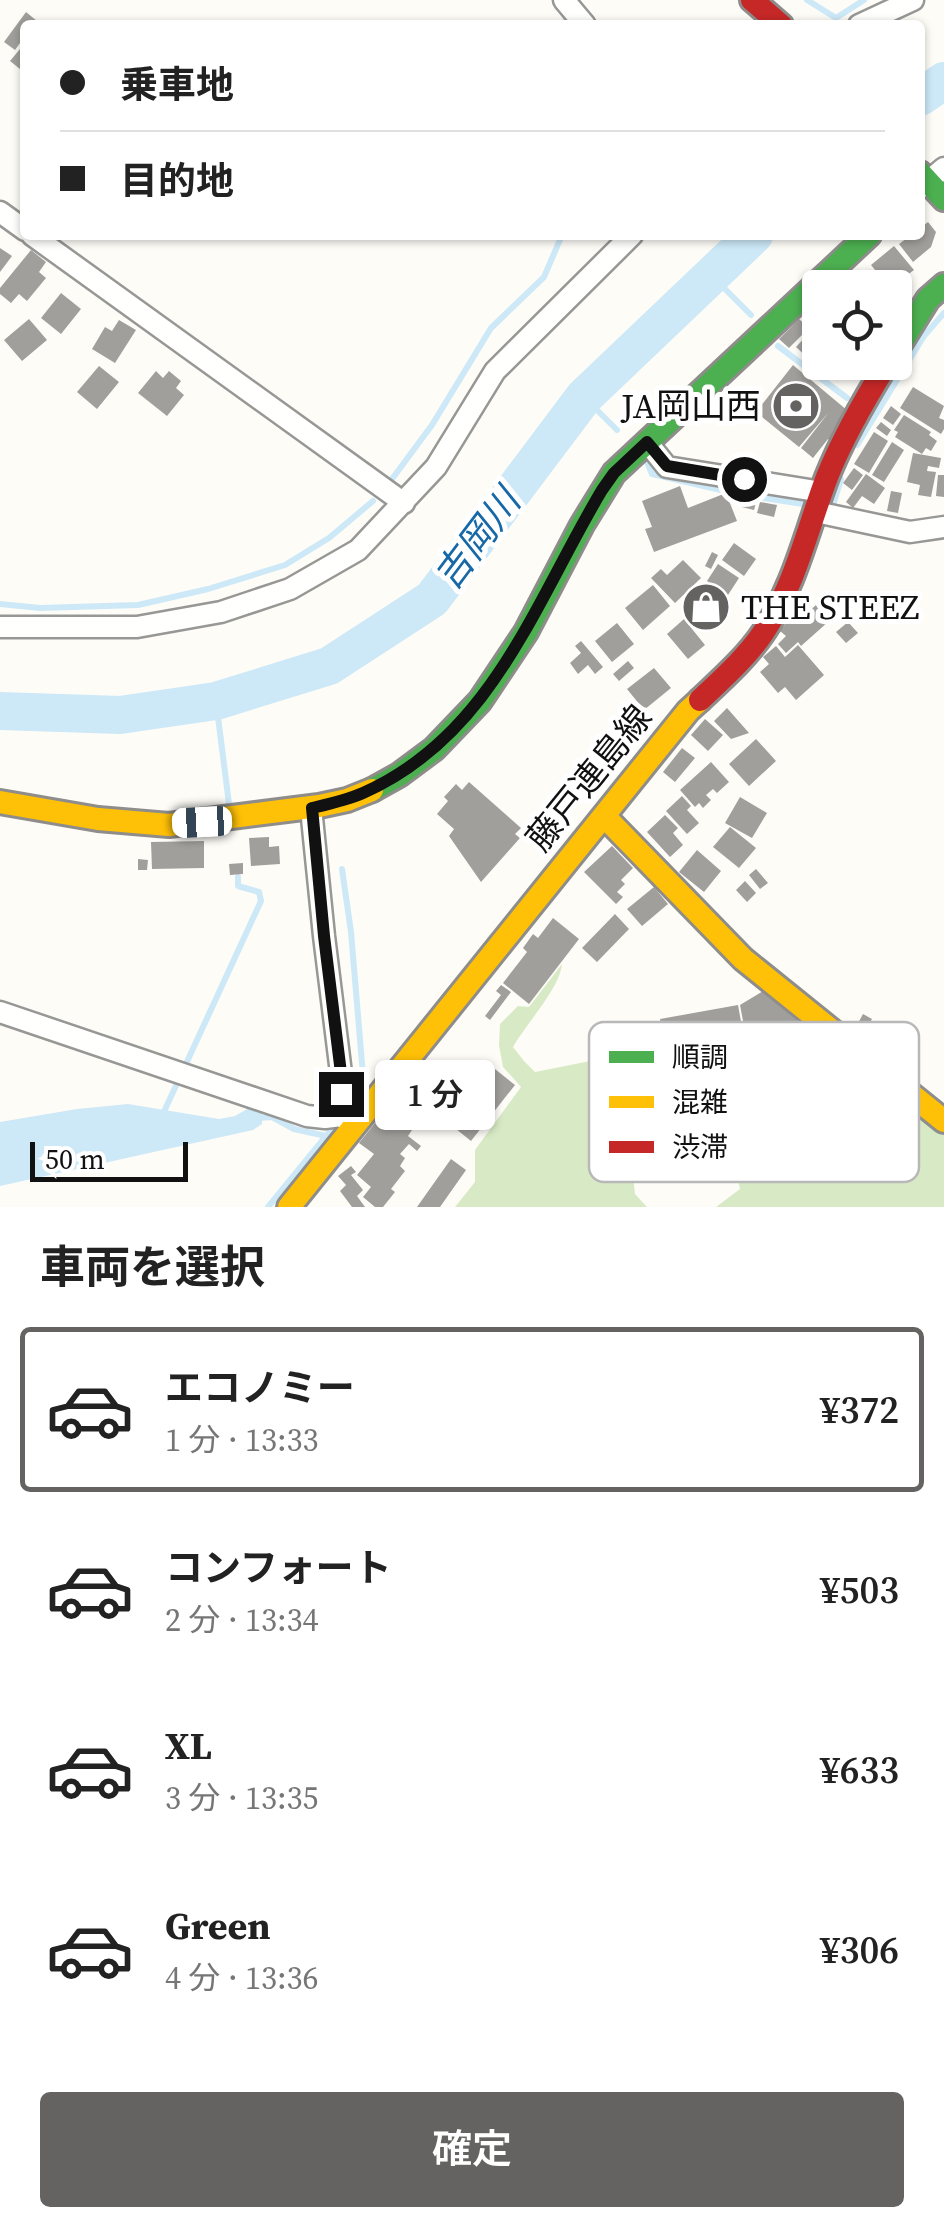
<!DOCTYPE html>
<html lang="ja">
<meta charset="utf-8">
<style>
:root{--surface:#fff;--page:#f2f2f2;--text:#222;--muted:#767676;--line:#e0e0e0;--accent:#646362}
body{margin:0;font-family:"Source Serif 4","Noto Sans JP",serif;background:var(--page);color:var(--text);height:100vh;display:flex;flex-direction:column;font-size:38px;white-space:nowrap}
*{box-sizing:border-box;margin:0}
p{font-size:32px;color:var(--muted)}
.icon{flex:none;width:55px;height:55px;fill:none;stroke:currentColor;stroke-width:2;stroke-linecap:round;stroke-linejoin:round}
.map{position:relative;height:1207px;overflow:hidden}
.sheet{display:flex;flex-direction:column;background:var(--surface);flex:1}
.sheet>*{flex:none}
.top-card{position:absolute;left:20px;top:20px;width:905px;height:220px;border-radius:10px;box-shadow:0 2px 8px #0004;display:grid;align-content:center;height:220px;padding:0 40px;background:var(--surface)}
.fabs{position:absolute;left:802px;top:270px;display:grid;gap:20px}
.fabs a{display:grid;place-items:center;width:110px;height:110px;border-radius:10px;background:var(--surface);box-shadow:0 2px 8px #0004;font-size:50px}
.scale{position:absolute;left:30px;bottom:25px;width:158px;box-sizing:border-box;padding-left:10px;border:5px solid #111;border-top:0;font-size:28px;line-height:35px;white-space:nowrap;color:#111;-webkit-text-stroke:8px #fff;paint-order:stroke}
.end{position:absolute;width:45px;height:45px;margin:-22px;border:12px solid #111;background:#fff;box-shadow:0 0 0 5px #fff}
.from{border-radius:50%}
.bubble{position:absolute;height:70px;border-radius:10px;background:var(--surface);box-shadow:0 2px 8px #0004;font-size:32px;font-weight:600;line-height:70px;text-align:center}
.car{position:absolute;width:30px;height:60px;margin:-30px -15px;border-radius:12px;box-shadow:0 0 8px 2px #0007;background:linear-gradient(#fff 24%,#345 0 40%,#fff 0 76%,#345 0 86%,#fff 0)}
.top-card b{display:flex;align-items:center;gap:35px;height:95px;font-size:38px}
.top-card b+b{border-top:2px solid var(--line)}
.top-card i{width:25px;height:25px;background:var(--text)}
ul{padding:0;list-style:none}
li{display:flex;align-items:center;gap:30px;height:165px;margin:0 20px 15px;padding:0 20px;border:5px solid transparent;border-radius:10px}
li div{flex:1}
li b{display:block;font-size:38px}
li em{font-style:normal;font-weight:600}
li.current{border-color:var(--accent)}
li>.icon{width:90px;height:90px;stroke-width:1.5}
h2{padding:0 40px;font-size:45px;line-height:120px}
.button{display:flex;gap:20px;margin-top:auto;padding:20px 40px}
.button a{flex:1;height:115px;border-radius:10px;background:var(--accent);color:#fff;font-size:40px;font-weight:600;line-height:115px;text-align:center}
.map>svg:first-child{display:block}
.forest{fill:#d8eac5}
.water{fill:#cde8f7}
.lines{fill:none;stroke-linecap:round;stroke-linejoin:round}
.stream{stroke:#cde8f7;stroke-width:6}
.river{stroke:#cde8f7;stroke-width:38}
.building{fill:#a19f9c}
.street-casing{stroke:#979795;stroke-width:25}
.fast-casing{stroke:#8e8d8b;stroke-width:28}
.slow-casing{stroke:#8e8d8b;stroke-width:28}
.jam-casing{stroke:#8e8d8b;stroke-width:28}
.street{stroke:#fffffe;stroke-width:20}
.fast{stroke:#4caf50;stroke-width:22}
.slow{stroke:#ffc107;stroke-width:22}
.jam{stroke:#c62828;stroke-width:22}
.route{stroke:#111;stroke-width:12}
.labels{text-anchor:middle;stroke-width:10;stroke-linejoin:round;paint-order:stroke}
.poi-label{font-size:35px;fill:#111;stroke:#fff;text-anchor:end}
.street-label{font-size:35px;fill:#111;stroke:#fff}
.water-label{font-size:38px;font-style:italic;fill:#1768a6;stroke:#fff}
.key{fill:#fff;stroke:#b8b8b8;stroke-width:2.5}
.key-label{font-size:28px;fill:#111}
</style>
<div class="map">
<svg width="944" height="1207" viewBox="0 0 944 1207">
<rect width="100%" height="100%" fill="#fdfcf7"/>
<!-- forest -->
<path class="forest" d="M562 964C560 988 526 1024 513 1047L524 1061 535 1072 721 1035 744 1036 772 1043V1053L760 1063 704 1075 694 1096 709 1111 704 1128 665 1145 632 1167 635 1194 647 1207H455L475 1182V1150L521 1087 503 1067 499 1045 500 1024 518 1006 529 1007Z
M880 1084 944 1135V1207H716L740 1189 728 1138 744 1103 768 1087Z"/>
<!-- water -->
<path class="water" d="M128 1104 219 1119 235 1116 249 1108 262 1113V1124L253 1130 0 1186V1122L77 1109Z"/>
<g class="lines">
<!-- stream -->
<path class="stream" d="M807 0 836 18 864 0
M561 8 569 25
M711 275 751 315
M778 346 847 398
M584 397 617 430
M857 445 924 336 944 313
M647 462 652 474 738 494 803 504
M392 479 432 425 491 328 544 277 562 235
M835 509 832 508 841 479
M0 604 40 608 138 605 208 589 285 565 329 538 373 501
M216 701 229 804
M342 869 351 932 364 1087 353 1101
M162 1116 261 901 259 892 238 886V877
M257 1118 272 1117 294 1129 326 1136
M268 1207 331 1130"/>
<!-- river -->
<path class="river" d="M920 97 944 81
M0 711 120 715 216 701 329 666 432 599 584 397 754 235"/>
</g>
<!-- building -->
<path class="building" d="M26 12 37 21 34 25H25V36L15 50 4 42Z
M25 43V73L10 61Z
M928 222 936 232 931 247 913 262 899 244 911 235H920V228Z
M894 246 914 270 890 288 871 265Z
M0 248 12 256 0 272Z
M31 250 46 262 39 272 46 278 27 301 19 294 11 303 0 294V288Z
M848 270 858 283 852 288H838L833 282Z
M872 274 885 288H858Z
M61 293 81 309 61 334 41 318Z
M29 319 47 340 22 361 4 340Z
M799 319 809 328 789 348 779 339Z
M119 320 136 330 115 363 92 349 105 327 112 331Z
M820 321V362H833L823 372 796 347Z
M793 365 848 411 831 441 828 439 813 458 801 448 829 412 799 447 756 412Z
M99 366 119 382 97 409 77 392Z
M156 371 163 378 169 371 181 381 176 388 184 395 167 416 138 393Z
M913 387 944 406 939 418 944 420V429L941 434 900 408Z
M891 406 901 414 893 425 883 418Z
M904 415 931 432 929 435 937 441 931 451 926 448 922 454 895 437 898 432 894 430Z
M881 422 891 430 887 436 876 428Z
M874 432 888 441 869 473 854 464Z
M892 442 904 450 884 482 872 475Z
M913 453 941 458 939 468 928 466 927 471 936 472 931 497 918 495 920 485 907 482Z
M854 468 863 475 852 490 843 483Z
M866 474 885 488 874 504 862 496 853 508 846 502Z
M938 475H944V497L936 496Z
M680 486 688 508 726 493 737 521 654 552 645 529 652 527 642 501Z
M891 491 902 493 898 513 887 511Z
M744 499 756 502 754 510 742 507Z
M760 502 777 505 774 517 757 513Z
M734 543 756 559 744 576 722 560Z
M712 552 718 555 711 569 705 566Z
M683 560 701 578 675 603 651 578 661 569 667 575Z
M718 564 739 578 728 595 707 581Z
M706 584 727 598 706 630 684 615Z
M653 585 670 606 643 630 625 608Z
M801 603 808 612 816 605 828 622 801 646 798 642 786 653 778 644 786 636 780 631Z
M684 619 705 645 688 659 667 634Z
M848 622 858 633 846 643 836 632Z
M617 623 634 644 612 662 595 641Z
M581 641 603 667 595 674 588 665 578 674 570 663 581 653 575 646Z
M798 645 824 675 796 700 785 687 778 693 760 672 769 664 763 657 776 646 785 657Z
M628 661 634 668 619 681 613 674Z
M654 668 671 688 644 710 627 689Z
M727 708 749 733 731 739 714 721Z
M705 719 723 735 708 751 691 735Z
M756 739 776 761 749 786 729 764Z
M682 748 695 758 675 782 663 772Z
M711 762 729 782 717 793 713 789 706 795 711 800 703 808 699 803 695 807 680 790Z
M469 782 521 828 515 834 520 838 481 882 449 836 454 829 437 814 448 801 444 797 456 784 462 790Z
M682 796 691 806 687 810 699 823 687 834 666 811Z
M740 797 767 813 752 838 725 823Z
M665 815 678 828 673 833 683 845 670 857 647 832Z
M730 827 756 848 739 868 713 847Z
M269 837V847L279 846 280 864 251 866 249 838Z
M204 841V868L152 869 151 842Z
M612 846 633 868 621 880 625 884 617 892 623 897 616 904 584 872Z
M697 850 721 871 704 892 679 872Z
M138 859 148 860 147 870H138Z
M243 863V874L230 875 229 864Z
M756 869 768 883 760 889 749 875Z
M745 881 756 893 747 902 736 890Z
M654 887 668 904 642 926 627 909Z
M615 914 629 929 597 962 582 948Z
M553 918 579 939 529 1004 503 983 527 952 523 948 533 934 538 938Z
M501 985 511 992 490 1020 485 1016 501 995 496 991Z
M765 990 800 1016 784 1040 744 1026 740 1005Z
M738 1005 742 1027 664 1041 660 1019Z
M863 1014 872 1019 866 1030 857 1025Z
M495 1069 515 1085 471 1141 451 1125Z
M386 1109 412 1130 408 1136 421 1146 417 1151 409 1144 400 1154 405 1158 400 1166 405 1171 391 1189 395 1192 383 1207H375L363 1197 371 1187 357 1175 374 1154 359 1143Z
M451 1159 466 1170 440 1207H417Z
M351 1166 356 1172 351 1175 363 1190 357 1196 365 1207H352L340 1191 346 1185 338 1176Z"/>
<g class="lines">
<!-- street casing -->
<g class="street-casing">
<path id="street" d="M564 0 585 25
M859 25 913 0
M920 188 944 168
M0 212 25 230
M32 235 404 503
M647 442 667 467 822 492
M816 512 910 532 944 527
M0 627H137L221 612 290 589 358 550 436 467 495 371 632 235
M311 808 324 936 341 1073V1116
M0 1012 307 1116 325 1118 341 1116 355 1126"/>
</g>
<!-- fast casing -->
<g class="fast-casing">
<path id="fast" d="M920 173 944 199
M895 352 928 299 944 285
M372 790 399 775 434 749 480 701 526 632 582 525 614 473 869 235"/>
</g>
<!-- slow casing -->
<g class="slow-casing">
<path id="slow" d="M0 802 98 819 169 825 319 806 347 800 372 790
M604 816 743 959 944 1121
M289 1207 688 711 700 700"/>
</g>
<!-- jam casing -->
<g class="jam-casing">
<path id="jam" d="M752 0 781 25
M700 700C722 679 746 658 763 633 795 586 807 530 827 477 843 437 865 399 888 362"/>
</g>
<!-- street -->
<use href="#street" class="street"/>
<!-- fast -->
<use href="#fast" class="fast"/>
<!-- slow -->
<use href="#slow" class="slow"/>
<!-- jam -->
<use href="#jam" class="jam"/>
</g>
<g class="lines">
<!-- route -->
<path class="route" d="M341 1094V1073L324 936 312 808C329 804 347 800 363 793 492 736 535 602 602 490L614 473 647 442 667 466 744 479"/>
</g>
<!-- icons -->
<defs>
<g id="bank-disc" transform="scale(2.5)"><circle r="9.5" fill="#646362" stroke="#fff"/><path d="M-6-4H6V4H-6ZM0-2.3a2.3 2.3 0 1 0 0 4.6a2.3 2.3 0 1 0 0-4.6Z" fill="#fff"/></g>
<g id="shop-disc" transform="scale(2.5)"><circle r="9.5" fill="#646362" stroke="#fff"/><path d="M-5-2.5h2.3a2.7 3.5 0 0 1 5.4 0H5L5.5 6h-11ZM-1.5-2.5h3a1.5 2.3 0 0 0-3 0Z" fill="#fff"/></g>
</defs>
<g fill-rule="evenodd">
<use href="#bank-disc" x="796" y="406"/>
<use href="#shop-disc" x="706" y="607"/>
</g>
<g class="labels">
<!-- poi labels -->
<g class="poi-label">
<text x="761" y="418">JA岡山西</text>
<text x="741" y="619" text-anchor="start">THE STEEZ</text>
</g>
<!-- street labels -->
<g class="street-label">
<text transform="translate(589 778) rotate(-51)" y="12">藤戸連島線</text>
</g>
<!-- water labels -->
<g class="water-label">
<text transform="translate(477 539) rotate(-53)" y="13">吉岡川</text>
</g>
</g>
<!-- legend -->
<rect x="589" y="1022" width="330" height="160" rx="15" class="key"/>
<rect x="609" y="1051" width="45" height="12" fill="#4caf50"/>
<rect x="609" y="1096" width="45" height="12" fill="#ffc107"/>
<rect x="609" y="1141" width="45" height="12" fill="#c62828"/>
<g class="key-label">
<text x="672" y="1067">順調</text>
<text x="672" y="1112">混雑</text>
<text x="672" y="1157">渋滞</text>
</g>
</svg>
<div class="fabs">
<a><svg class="icon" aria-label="locate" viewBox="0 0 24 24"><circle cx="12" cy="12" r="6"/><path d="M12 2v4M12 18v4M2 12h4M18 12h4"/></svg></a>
</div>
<div class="scale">50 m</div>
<i class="end from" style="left:744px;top:479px"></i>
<i class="end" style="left:341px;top:1094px"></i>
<div class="bubble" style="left:375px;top:1060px;width:120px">1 分</div>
<i class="car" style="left:202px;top:822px;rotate:267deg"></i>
<div class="top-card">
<b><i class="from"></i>乗車地</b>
<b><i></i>目的地</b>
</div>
</div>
<section class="sheet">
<h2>車両を選択</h2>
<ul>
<li class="current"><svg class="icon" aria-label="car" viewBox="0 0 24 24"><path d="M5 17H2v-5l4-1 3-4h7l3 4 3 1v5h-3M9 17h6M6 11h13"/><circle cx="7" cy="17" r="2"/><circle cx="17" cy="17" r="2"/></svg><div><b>エコノミー</b><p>1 分 · 13:33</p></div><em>¥372</em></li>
<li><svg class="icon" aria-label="car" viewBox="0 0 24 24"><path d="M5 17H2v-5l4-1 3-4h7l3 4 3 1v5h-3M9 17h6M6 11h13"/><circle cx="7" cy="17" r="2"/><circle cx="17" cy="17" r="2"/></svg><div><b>コンフォート</b><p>2 分 · 13:34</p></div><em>¥503</em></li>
<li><svg class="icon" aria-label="car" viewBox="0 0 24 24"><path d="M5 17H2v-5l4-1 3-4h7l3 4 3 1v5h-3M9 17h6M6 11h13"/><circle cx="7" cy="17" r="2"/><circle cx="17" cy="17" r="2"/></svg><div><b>XL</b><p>3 分 · 13:35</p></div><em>¥633</em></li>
<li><svg class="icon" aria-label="car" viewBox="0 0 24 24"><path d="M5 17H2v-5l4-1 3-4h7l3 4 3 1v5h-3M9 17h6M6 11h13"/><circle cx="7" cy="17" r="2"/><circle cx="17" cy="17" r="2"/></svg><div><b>Green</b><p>4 分 · 13:36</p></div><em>¥306</em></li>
</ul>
<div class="button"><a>確定</a></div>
</section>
